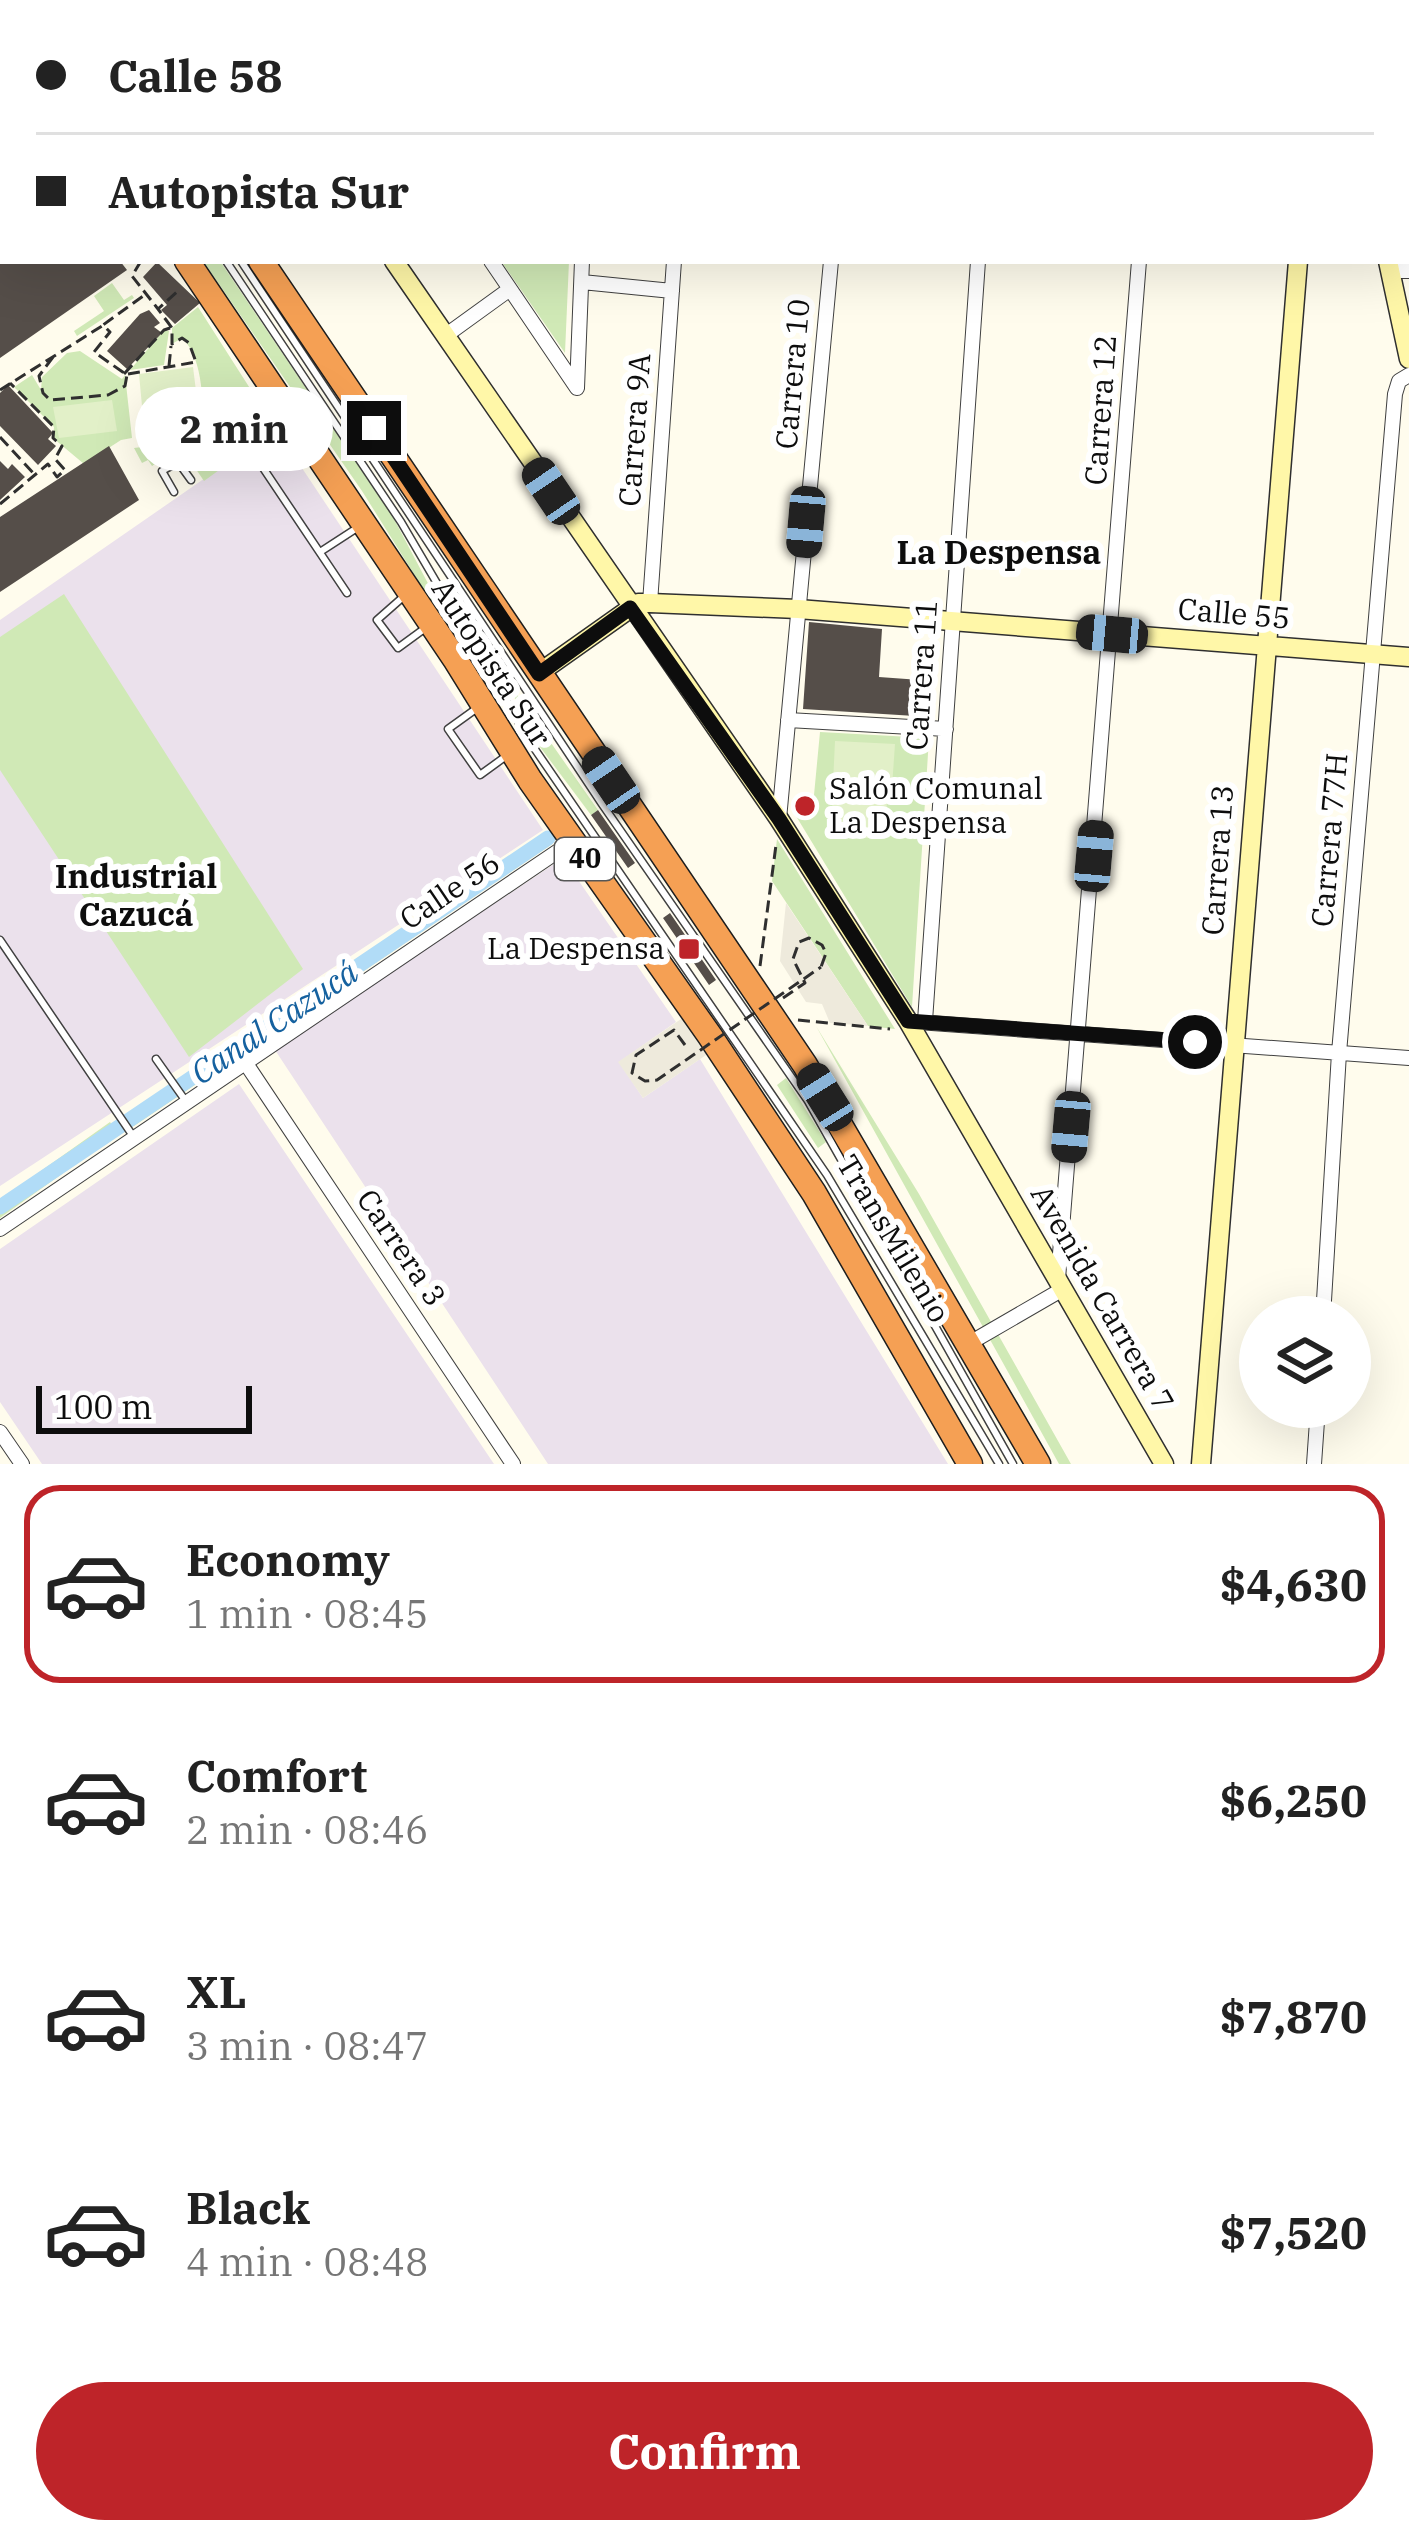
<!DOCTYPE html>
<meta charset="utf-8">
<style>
:root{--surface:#fff;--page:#f6f6f6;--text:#222;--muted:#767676;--line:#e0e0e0;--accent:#be2429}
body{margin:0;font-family:"IBM Plex Serif",serif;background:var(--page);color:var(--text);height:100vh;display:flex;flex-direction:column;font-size:45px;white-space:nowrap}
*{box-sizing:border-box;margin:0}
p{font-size:39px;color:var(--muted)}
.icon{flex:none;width:66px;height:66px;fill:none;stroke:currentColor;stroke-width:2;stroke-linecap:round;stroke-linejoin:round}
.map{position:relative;height:1464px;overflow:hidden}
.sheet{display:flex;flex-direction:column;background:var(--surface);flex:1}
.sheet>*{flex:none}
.top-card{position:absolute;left:0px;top:0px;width:1410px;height:264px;box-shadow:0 12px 48px #0002;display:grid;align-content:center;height:264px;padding:0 36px;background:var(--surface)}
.fabs{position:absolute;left:1239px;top:1296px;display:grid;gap:24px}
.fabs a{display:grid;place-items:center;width:132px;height:132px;border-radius:50%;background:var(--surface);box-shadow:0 12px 48px #0002;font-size:60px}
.scale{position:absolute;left:36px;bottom:30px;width:216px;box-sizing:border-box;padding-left:12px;border:6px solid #0d0d0d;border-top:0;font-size:33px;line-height:42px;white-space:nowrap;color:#0d0d0d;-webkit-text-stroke:9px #fff;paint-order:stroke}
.end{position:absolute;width:54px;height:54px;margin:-27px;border:15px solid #0d0d0d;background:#fff;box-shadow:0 0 0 6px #fff}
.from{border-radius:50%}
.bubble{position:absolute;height:84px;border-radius:42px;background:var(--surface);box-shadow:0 12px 48px #0002;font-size:39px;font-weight:800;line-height:84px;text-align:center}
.car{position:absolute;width:36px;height:72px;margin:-36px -18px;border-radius:15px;box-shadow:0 0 9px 3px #0007;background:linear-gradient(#222 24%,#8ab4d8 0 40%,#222 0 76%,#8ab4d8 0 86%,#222 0)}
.top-card b{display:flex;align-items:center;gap:42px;height:114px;font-size:45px}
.top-card b+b{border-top:3px solid var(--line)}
.top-card i{width:30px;height:30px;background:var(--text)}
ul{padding:21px 0 0;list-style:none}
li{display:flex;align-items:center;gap:36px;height:198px;margin:0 24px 18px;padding:0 12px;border:6px solid transparent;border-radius:36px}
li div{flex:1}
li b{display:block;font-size:45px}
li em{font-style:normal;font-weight:800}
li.active{border-color:var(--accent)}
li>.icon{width:108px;height:108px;stroke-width:1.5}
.primary-button{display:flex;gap:24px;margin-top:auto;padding:24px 36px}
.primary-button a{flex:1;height:138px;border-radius:72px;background:var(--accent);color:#fff;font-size:48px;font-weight:800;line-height:138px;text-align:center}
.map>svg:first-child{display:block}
.industrial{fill:#ebe1ec}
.green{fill:#d0e9b6}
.pitch{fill:#e2f0c8}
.plaza{fill:#eeeadc}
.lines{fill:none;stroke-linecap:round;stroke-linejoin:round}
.canal{stroke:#b1dcf7;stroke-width:15}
.building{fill:#554e49}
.lane-casing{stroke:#404040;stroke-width:9}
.street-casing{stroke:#404040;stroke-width:16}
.secondary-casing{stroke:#2f2f2f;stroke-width:21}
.highway-casing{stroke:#1e1e1e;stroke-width:27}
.path{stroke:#2f2f2f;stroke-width:3;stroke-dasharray:12 6;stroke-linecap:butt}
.lane{stroke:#fff;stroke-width:6}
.street{stroke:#fff;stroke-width:14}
.secondary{stroke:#fff7a8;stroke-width:18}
.highway{stroke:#f5a054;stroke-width:24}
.path-bridge{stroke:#2f2f2f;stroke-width:3;stroke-dasharray:12 6;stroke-linecap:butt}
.route{stroke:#0d0d0d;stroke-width:15}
.poi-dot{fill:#be2429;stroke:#fff;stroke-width:4.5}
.labels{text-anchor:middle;stroke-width:12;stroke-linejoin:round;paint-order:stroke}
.shield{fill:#fff;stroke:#565656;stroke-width:3}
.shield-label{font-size:27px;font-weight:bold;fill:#0d0d0d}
.street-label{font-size:30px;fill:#0d0d0d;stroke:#fff}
.poi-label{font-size:30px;fill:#0d0d0d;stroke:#fff;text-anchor:start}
.neighbourhood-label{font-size:33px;font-weight:bold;fill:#0d0d0d;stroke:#fff}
.water-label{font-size:33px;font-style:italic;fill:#15619f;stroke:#fff}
</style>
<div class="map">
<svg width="1409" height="1464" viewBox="0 0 1409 1464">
<rect width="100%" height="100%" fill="#fffced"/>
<!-- industrial -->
<path class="industrial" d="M276 429 543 830 0 1186V620Z
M563 858 676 1022 619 1062 643 1098 700 1059 948 1464H548L275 1050Z
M239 1084 494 1464H42L0 1402V1249Z"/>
<!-- green -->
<path class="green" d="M203 261H220L393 517 472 667 362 491Z
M501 261H569L565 353Z
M112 283 124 300 132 295 134 298 77 336 74 331 104 311 94 296Z
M198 307 276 429 204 481 181 447 152 466 148 460 142 463 134 448 205 439C202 409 205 359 182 338L172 344V328Z
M164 330 169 331 164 365 130 370Z
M80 351 122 379 125 375 132 438 121 440 84 464 53 438 54 427 14 387 32 375 41 390 42 377 67 353Z
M64 594 303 969 189 1057 0 770V637Z
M502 673 598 810 591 815 540 747Z
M820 732 929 738 912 1007 796 816H812Z
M545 833 552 844 134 1126 127 1114Z
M777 839 895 1029 868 1026 772 881Z
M816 1026 919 1194 1071 1464H1059Z
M786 1078 826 1142 818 1148 777 1085Z
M110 1122 118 1134 0 1218V1200Z"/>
<!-- pitch -->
<path class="pitch" d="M193 367 197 399 142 406 139 374Z
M112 400 117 431 59 438 53 407Z
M195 406 199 437 144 443 140 413Z
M835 741 895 744 892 787 833 784Z
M833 797 887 801 885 839 830 836Z"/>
<!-- plaza -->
<path class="plaza" d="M786 903 868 1026 830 1023 822 1004 806 1002 780 961Z
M684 1017 709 1053 643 1098 618 1062Z"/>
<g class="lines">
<!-- canal -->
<path class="canal" d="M0 1207 548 838"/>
</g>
<!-- building -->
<path class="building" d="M0 261H120L127 270 0 358Z
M157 262 200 303 175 324 161 310 167 305 143 277Z
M149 310 160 323 154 327 162 333 127 369 107 351 140 314Z
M8 385 53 433 48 439 56 446 38 465 0 426V393Z
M109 446 139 500 0 592V517Z
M0 461 8 469 12 464 25 477 0 500Z
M809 622 882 629 879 677 934 681 931 717 803 709Z
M797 795 813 796 812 817 796 816Z
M598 810 635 863 628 868 591 815Z
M670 913 716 980 709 985 663 918Z"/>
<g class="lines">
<!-- lane casing -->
<g class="lane-casing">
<path id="lane" d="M52 0 54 3
M81 0 83 3
M0 195 3 193
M226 261 401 522 532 745 827 1175 999 1464
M241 261 602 804 808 1101 1013 1464
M290 428 253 453 347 593
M174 492 162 471 178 462 191 480
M320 552 357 528
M402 598 377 620 398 648 424 629
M480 706 448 729 480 775 509 754
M0 940 133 1136
M156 1059 185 1100"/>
</g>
<!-- street casing -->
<g class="street-casing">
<path id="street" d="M828 0 891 3
M1334 0 1335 3
M950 3V0
M491 261 577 388
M1390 271H1409
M582 282 672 291
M445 336 510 289
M577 388 582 261
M650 603 674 261
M788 720 946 729
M779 819 831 261
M925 1021 978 261
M918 1022 1409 1058
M245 1062 513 1464
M0 1229 573 841
M1058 1279 1139 261
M1323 1317 1339 1053 1395 394 1399 381 1409 375
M968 1344 1063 1289
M0 1432 22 1464
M1314 1464 1318 1407"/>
</g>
<!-- secondary casing -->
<g class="secondary-casing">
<path id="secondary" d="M210 0 212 3
M1316 0V3
M1407 171H1409
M394 261 779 819 908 1021 1164 1464
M1388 261 1409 359
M539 673 638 603H650L798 609 1409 657
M1201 1464 1298 261"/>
</g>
<!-- highway casing -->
<g class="highway-casing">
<path id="highway" d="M10 0 12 3
M102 0 104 3
M187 261 455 659 530 780 710 1036 814 1193 970 1464
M261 261 805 1065 1038 1464"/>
</g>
<!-- path -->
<path class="path" d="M166 0 168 3
M0 215 3 213
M141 261 132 276 158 309 180 289
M53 357 39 376 43 393 50 400 108 395 125 386 127 375 94 352 110 332 103 325 146 294
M169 366 171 346
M124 374 164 330 170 328
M128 374 196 362 189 343 182 338 172 344V328L158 309
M0 390 102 326
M0 437 35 475
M0 504 48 464 57 477 65 470 55 459 62 446 53 438 54 427 10 383
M760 966 776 845
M783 998 805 983 793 959 799 942 809 938 822 945 826 953 821 967
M798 1020 890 1029"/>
<!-- lane -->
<use href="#lane" class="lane"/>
<!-- street -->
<use href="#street" class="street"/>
<!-- secondary -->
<use href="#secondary" class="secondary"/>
<!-- highway -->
<use href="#highway" class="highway"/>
<!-- path-bridge -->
<path class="path-bridge" d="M685 1045 674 1030 636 1055 632 1073 645 1081 657 1080 821 967"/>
</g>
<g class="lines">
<!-- route -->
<path class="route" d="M374 428 539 674 630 608 779 819 908 1021 1195 1042"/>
</g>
<!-- markers -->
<g class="poi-dot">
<circle cx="805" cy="806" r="12"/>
<rect x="677" y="937" width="24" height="24" rx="6"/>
</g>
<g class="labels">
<!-- shield labels -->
<rect class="shield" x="555" y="838" width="60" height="42" rx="9"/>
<g class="shield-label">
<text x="585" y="868">40</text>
</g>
<!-- street labels -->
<g class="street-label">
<text transform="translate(793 374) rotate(-85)" y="10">Carrera 10</text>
<text transform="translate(1101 410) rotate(-86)" y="10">Carrera 12</text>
<text transform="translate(635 430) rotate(-86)" y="10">Carrera 9A</text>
<text transform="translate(1234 614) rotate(5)" y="10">Calle 55</text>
<text transform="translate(491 663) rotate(57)" y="10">Autopista Sur</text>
<text transform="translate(922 675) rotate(-86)" y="10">Carrera 11</text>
<text transform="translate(1330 840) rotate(-85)" y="10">Carrera 77H</text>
<text transform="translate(1218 860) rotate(-86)" y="10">Carrera 13</text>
<text transform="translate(450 891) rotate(-34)" y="10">Calle 56</text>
<text transform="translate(893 1239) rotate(59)" y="10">TransMilenio</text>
<text transform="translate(401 1248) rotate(56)" y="10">Carrera 3</text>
<text transform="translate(1102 1298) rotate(60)" y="10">Avenida Carrera 7</text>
</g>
<!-- poi labels -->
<g class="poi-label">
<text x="829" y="799">Salón Comunal<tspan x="829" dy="34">La Despensa</tspan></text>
<text x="665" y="959" text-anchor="end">La Despensa</text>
</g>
<!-- neighbourhood labels -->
<g class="neighbourhood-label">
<text x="999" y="564">La Despensa</text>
<text x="136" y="888">Industrial<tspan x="136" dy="38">Cazucá</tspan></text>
</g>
<!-- water labels -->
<g class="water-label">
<text transform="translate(274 1022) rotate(-34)" y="12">Canal Cazucá</text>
</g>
</g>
</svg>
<div class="fabs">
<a><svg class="icon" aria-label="layers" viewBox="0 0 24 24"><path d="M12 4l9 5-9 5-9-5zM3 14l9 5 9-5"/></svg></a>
</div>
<div class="scale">100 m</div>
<i class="end from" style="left:1195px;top:1042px"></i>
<i class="end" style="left:374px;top:428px"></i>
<div class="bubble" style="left:135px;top:387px;width:198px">2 min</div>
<i class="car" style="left:551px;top:491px;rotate:326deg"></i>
<i class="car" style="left:806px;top:522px;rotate:185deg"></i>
<i class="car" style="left:1112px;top:634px;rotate:275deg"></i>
<i class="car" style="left:611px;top:780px;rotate:326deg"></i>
<i class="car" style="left:1094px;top:856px;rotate:5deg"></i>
<i class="car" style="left:825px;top:1097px;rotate:328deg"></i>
<i class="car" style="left:1071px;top:1127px;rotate:185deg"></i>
<div class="top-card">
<b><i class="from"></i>Calle 58</b>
<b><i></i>Autopista Sur</b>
</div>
</div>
<section class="sheet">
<ul>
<li class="active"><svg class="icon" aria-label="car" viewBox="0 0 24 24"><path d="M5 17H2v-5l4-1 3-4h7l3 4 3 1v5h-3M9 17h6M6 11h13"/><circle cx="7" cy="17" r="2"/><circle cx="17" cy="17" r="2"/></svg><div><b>Economy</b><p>1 min · 08:45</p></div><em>$4,630</em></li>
<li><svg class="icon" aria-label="car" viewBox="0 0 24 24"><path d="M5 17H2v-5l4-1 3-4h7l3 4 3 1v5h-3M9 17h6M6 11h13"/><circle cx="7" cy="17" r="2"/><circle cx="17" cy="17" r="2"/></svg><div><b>Comfort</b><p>2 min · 08:46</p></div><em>$6,250</em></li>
<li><svg class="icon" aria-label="car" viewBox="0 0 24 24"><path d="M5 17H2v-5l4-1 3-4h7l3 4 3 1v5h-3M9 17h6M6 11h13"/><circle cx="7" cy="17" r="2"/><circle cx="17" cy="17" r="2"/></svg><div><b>XL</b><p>3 min · 08:47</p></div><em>$7,870</em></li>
<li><svg class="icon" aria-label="car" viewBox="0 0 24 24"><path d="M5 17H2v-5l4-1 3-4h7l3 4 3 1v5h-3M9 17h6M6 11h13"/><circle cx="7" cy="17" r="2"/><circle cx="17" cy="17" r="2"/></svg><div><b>Black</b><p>4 min · 08:48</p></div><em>$7,520</em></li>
</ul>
<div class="primary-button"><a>Confirm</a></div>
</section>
